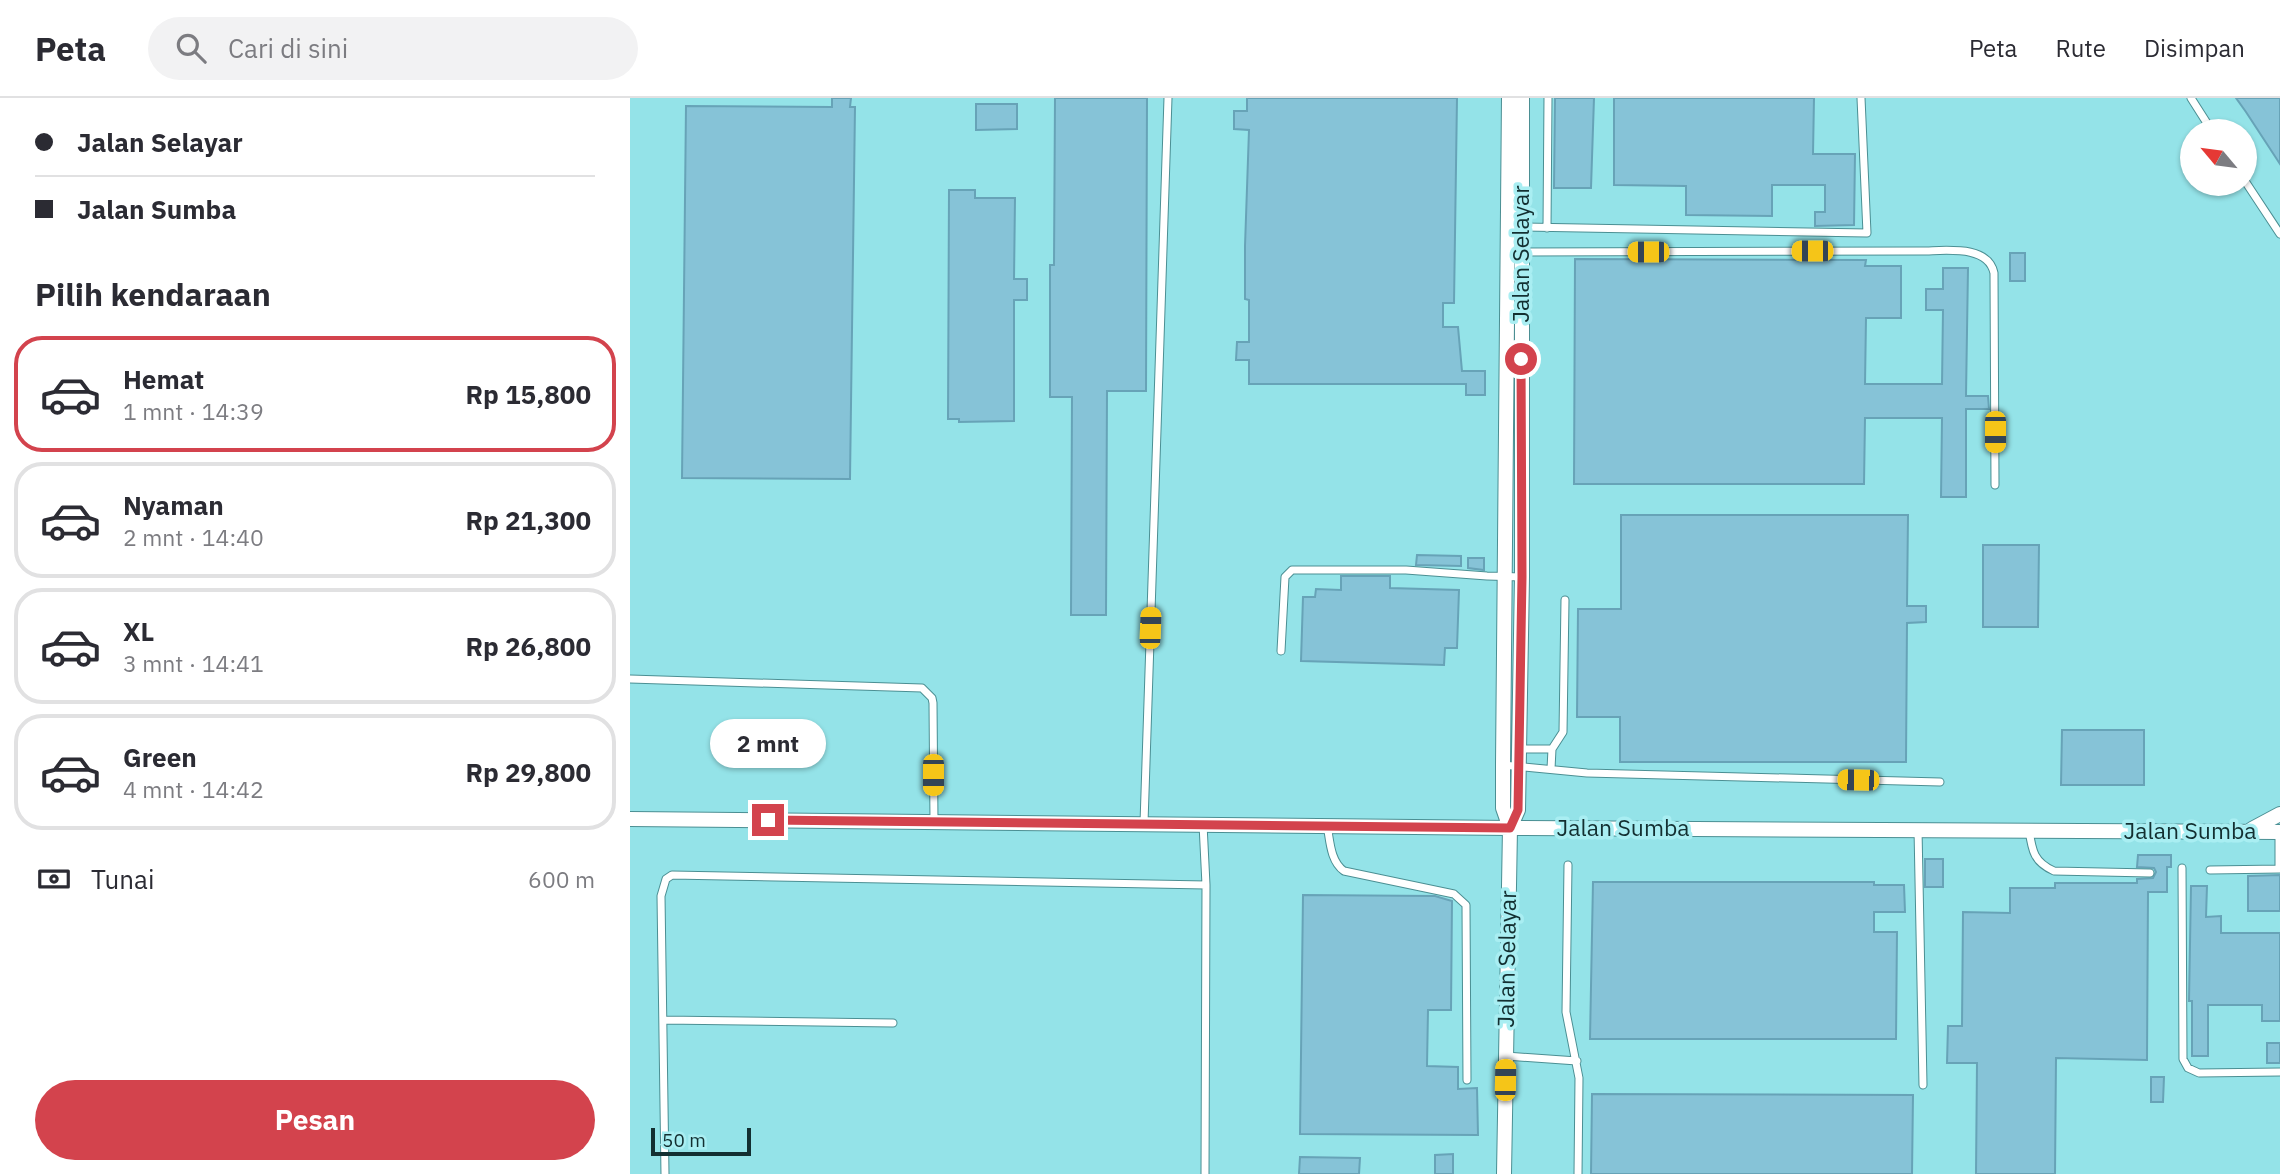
<!DOCTYPE html>
<html lang="id">
<meta charset="utf-8">
<style>
:root{--surface:#fff;--page:#f2f2f3;--text:#2b2b33;--muted:#7c7c81;--line:#e1e1e2;--accent:#d3434d}
body{margin:0;font-family:"IBM Plex Sans",sans-serif;background:var(--page);color:var(--text);height:100vh;display:flex;flex-direction:column;font-size:26px;white-space:nowrap}
*{box-sizing:border-box;margin:0}
p{font-size:23px;color:var(--muted)}
.icon{flex:none;width:38px;height:38px;fill:none;stroke:currentColor;stroke-width:2;stroke-linecap:round;stroke-linejoin:round}
.map{position:relative;flex:1;overflow:hidden}
.side{display:flex;flex-direction:column;background:var(--surface);width:630px}
.side>*{flex:none}
.top-card{display:grid;align-content:center;height:154px;padding:0 35px;background:var(--surface)}
.needle{width:46px;rotate:299deg}
.fabs{position:absolute;left:1550px;top:21px;display:grid;gap:14px}
.fabs a{display:grid;place-items:center;width:77px;height:77px;border-radius:50%;background:var(--surface);box-shadow:0 2px 5px #0004;font-size:35px}
.scale{position:absolute;left:21px;bottom:18px;width:100px;box-sizing:border-box;padding-left:7px;border:4px solid #132f31;border-top:0;font-size:19px;line-height:24px;white-space:nowrap;color:#132f31;-webkit-text-stroke:5px #a9eef2;paint-order:stroke}
.end{position:absolute;width:32px;height:32px;margin:-16px;border:9px solid #d3434d;background:#fff;box-shadow:0 0 0 4px #fff}
.from{border-radius:50%}
.bubble{position:absolute;height:49px;border-radius:24px;background:var(--surface);box-shadow:0 2px 5px #0004;font-size:23px;font-weight:700;line-height:49px;text-align:center}
.car{position:absolute;width:21px;height:42px;margin:-21px -10px;border-radius:9px;box-shadow:0 0 5px 2px #0007;background:linear-gradient(#f5c518 24%,#345 0 40%,#f5c518 0 76%,#345 0 86%,#f5c518 0)}
.top-card b{display:flex;align-items:center;gap:24px;height:66px;font-size:26px}
.top-card b+b{border-top:2px solid var(--line)}
.top-card i{width:18px;height:18px;background:var(--text)}
ul{padding:0;list-style:none}
li{display:flex;align-items:center;gap:21px;height:116px;margin:0 14px 10px;padding:0 21px;border:4px solid var(--line);border-radius:28px}
li div{flex:1}
li b{display:block;font-size:26px}
li em{font-style:normal;font-weight:700}
li.current{border-color:var(--accent)}
li>.icon{width:63px;height:63px;stroke-width:1.5}
h2{padding:0 35px;font-size:32px;line-height:84px}
.pay{display:flex;align-items:center;gap:18px;height:77px;padding:0 35px;font-size:26px}
.pay p{margin-inline-start:auto}
.primary-button{display:flex;gap:14px;margin-top:auto;padding:14px 35px}
.primary-button a{flex:1;height:80px;border-radius:42px;background:var(--accent);color:#fff;font-size:28px;font-weight:700;line-height:80px;text-align:center}
header{display:flex;align-items:center;gap:42px;box-sizing:border-box;height:98px;padding:0 35px;background:var(--surface);border-bottom:2px solid var(--line)}
header strong{font-size:33px}
nav{display:flex;gap:38px;margin-inline-start:auto;font-size:24px}
.search{width:490px;height:63px;background:var(--page);display:flex;align-items:center;gap:18px;box-sizing:border-box;padding:0 24px;border-radius:38px;color:var(--muted);font-size:26px}
main{display:flex;flex:1;min-height:0}
.map>svg:first-child{display:block}
.built{fill:#94e3e8;fill-rule:evenodd}
.building{fill:#86c3d7;stroke:#67a3b7;stroke-width:2}
.lines{fill:none;stroke-linecap:round;stroke-linejoin:round}
.service-casing{stroke:#4b8f93;stroke-width:9}
.minor-casing{stroke:#4b8f93;stroke-width:16}
.service{stroke:#fff;stroke-width:7}
.minor{stroke:#fff;stroke-width:14}
.route{stroke:#d3434d;stroke-width:9}
.labels{text-anchor:middle;stroke-width:7;stroke-linejoin:round;paint-order:stroke}
.street-label{font-size:23px;fill:#132f31;stroke:#a9eef2}
</style>
<header>
<strong>Peta</strong>
<div class="search"><svg class="icon" aria-label="search" viewBox="0 0 24 24"><circle cx="10" cy="10" r="6"/><path d="M15 15l6 6"/></svg>Cari di sini</div>
<nav><a>Peta</a><a>Rute</a><a>Disimpan</a></nav>
</header>
<main>
<section class="side">
<div class="top-card">
<b><i class="from"></i>Jalan Selayar</b>
<b><i></i>Jalan Sumba</b>
</div>
<h2>Pilih kendaraan</h2>
<ul>
<li class="current"><svg class="icon" aria-label="car" viewBox="0 0 24 24"><path d="M5 17H2v-5l4-1 3-4h7l3 4 3 1v5h-3M9 17h6M6 11h13"/><circle cx="7" cy="17" r="2"/><circle cx="17" cy="17" r="2"/></svg><div><b>Hemat</b><p>1 mnt · 14:39</p></div><em>Rp 15,800</em></li>
<li><svg class="icon" aria-label="car" viewBox="0 0 24 24"><path d="M5 17H2v-5l4-1 3-4h7l3 4 3 1v5h-3M9 17h6M6 11h13"/><circle cx="7" cy="17" r="2"/><circle cx="17" cy="17" r="2"/></svg><div><b>Nyaman</b><p>2 mnt · 14:40</p></div><em>Rp 21,300</em></li>
<li><svg class="icon" aria-label="car" viewBox="0 0 24 24"><path d="M5 17H2v-5l4-1 3-4h7l3 4 3 1v5h-3M9 17h6M6 11h13"/><circle cx="7" cy="17" r="2"/><circle cx="17" cy="17" r="2"/></svg><div><b>XL</b><p>3 mnt · 14:41</p></div><em>Rp 26,800</em></li>
<li><svg class="icon" aria-label="car" viewBox="0 0 24 24"><path d="M5 17H2v-5l4-1 3-4h7l3 4 3 1v5h-3M9 17h6M6 11h13"/><circle cx="7" cy="17" r="2"/><circle cx="17" cy="17" r="2"/></svg><div><b>Green</b><p>4 mnt · 14:42</p></div><em>Rp 29,800</em></li>
</ul>
<div class="pay"><svg class="icon" aria-label="cash" viewBox="0 0 24 24"><path d="M3 7h18v10H3z"/><circle cx="12" cy="12" r="2"/></svg>Tunai<p>600 m</p></div>
<div class="primary-button"><a>Pesan</a></div>
</section>
<div class="map">
<svg width="1650" height="1076" viewBox="0 0 1650 1076">
<rect width="100%" height="100%" fill="#a9eef2"/>
<!-- built -->
<path class="built" d="M0 0H1650V1076H0ZM1563 33H1615V86H1563Z"/>
<!-- building -->
<path class="building" d="M202 0H221L220 9H225L220 381 52 380 56 8 202 9Z
M425 0H517L516 293H477L476 517H441L442 299H420V167H424Z
M617 0H827L824 205H813V229H828L832 273H855V297H836V286H619V262H606L607 244H619V202L615 201V148L619 32 604 31V13H617Z
M925 0H964L961 90H924Z
M984 0H1184L1183 56H1225L1224 127 1185 128V114H1195V87H1142V118L1056 117V88L984 87Z
M1606 0H1650V66L1616 14Z
M346 6H387V31L346 32Z
M319 92H345V100H385L384 181H397V202H384V323L329 324V321H318Z
M1380 155H1395V183H1380Z
M945 161 1236 162 1235 168H1271V220H1236L1235 286H1312L1313 212H1296V191H1313V170H1338L1336 298H1358L1359 311H1336V399H1311L1312 320H1235L1234 386H944Z
M991 417H1278L1277 508H1296V524L1277 525 1276 664H990V619H947L948 511H991Z
M1353 447H1409L1408 529H1353Z
M787 457 831 458V468L786 467Z
M838 460H854V472L838 470Z
M711 478H760V490L829 492 827 550H815L814 567 671 563 673 499H685L686 491 711 492Z
M1432 632H1514V687H1431Z
M1508 757H1541V769H1537V794H1518L1517 962 1426 960 1425 1076H1346L1347 965H1317L1318 928H1332L1333 814 1380 815V790H1425V785H1507V781L1523 780 1526 774 1524 770 1507 769Z
M1295 761H1313V789H1295Z
M1650 777V813H1618V778Z
M963 784H1244V787H1274L1275 814H1244V834H1267L1266 941H960Z
M1561 788H1577L1576 819 1591 818V835H1650V923H1632V907H1578V958H1562V903H1559Z
M673 797 805 798 822 803 821 912H798L797 968 828 969V991L847 990 848 1037 670 1036Z
M1637 945H1650V965H1637Z
M1521 979H1534L1533 1004H1521Z
M962 996 1283 997 1282 1076H961Z
M823 1056V1076H805V1057Z
M670 1059 730 1060 729 1076H669Z"/>
<g class="lines">
<!-- service casing -->
<g class="service-casing">
<path id="service" d="M1561 0 1582 33
M1615 83 1650 136
M891 129 1237 135 1231 0
M917 130 918 0
M889 154 1291 153C1314 153 1358 146 1364 175L1365 387
M651 553 655 479 662 472H776L857 478 892 479
M0 581 292 590 302 600 303 605 304 723
M889 651H922L933 634 935 502
M873 667 957 675 1310 684
M921 671 922 651
M514 725 538 0
M573 726 576 787 575 1076
M697 727C700 742 700 763 714 773L824 796 836 807 837 982
M1288 731 1293 987
M1399 732C1402 753 1404 764 1424 773L1520 775
M938 767 936 914 949 980 948 1076
M1552 770 1553 961 1558 970 1569 975 1650 974
M1649 771V734
M1580 772 1650 771
M33 922 263 925
M876 958 947 963
M35 1076 31 798 36 781 42 777 576 787"/>
</g>
<!-- minor casing -->
<g class="minor-casing">
<path id="minor" d="M879 0 873 667V710L880 730 888 712 892 479V0
M0 721 880 730 1650 734
M1622 731 1650 716
M874 1076 880 730"/>
</g>
<!-- service -->
<use href="#service" class="service"/>
<!-- minor -->
<use href="#minor" class="minor"/>
</g>
<g class="lines">
<!-- route -->
<path class="route" d="M138 722 880 730 888 712 892 479 891 261"/>
</g>
<g class="labels">
<!-- street labels -->
<g class="street-label">
<text transform="translate(891 156) rotate(-90)" y="8">Jalan Selayar</text>
<text x="993" y="738">Jalan Sumba</text>
<text x="1560" y="741">Jalan Sumba</text>
<text transform="translate(877 861) rotate(-89)" y="8">Jalan Selayar</text>
</g>
</g>
</svg>
<div class="fabs">
<a><svg class="needle" viewBox="-14 -14 28 28"><path d="M0-13l5 13h-10z" fill="#e53935"/><path d="M0 13l5-13h-10z" fill="#7c7c81"/></svg></a>
</div>
<div class="scale">50 m</div>
<i class="end from" style="left:891px;top:261px"></i>
<i class="end" style="left:138px;top:722px"></i>
<div class="bubble" style="left:80px;top:621px;width:116px">2 mnt</div>
<i class="car" style="left:1182px;top:153px;rotate:270deg"></i>
<i class="car" style="left:1018px;top:154px;rotate:270deg"></i>
<i class="car" style="left:1365px;top:334px;rotate:180deg"></i>
<i class="car" style="left:520px;top:530px;rotate:2deg"></i>
<i class="car" style="left:303px;top:677px;rotate:180deg"></i>
<i class="car" style="left:1228px;top:682px;rotate:271deg"></i>
<i class="car" style="left:875px;top:982px;rotate:1deg"></i>
</div>
</main>
